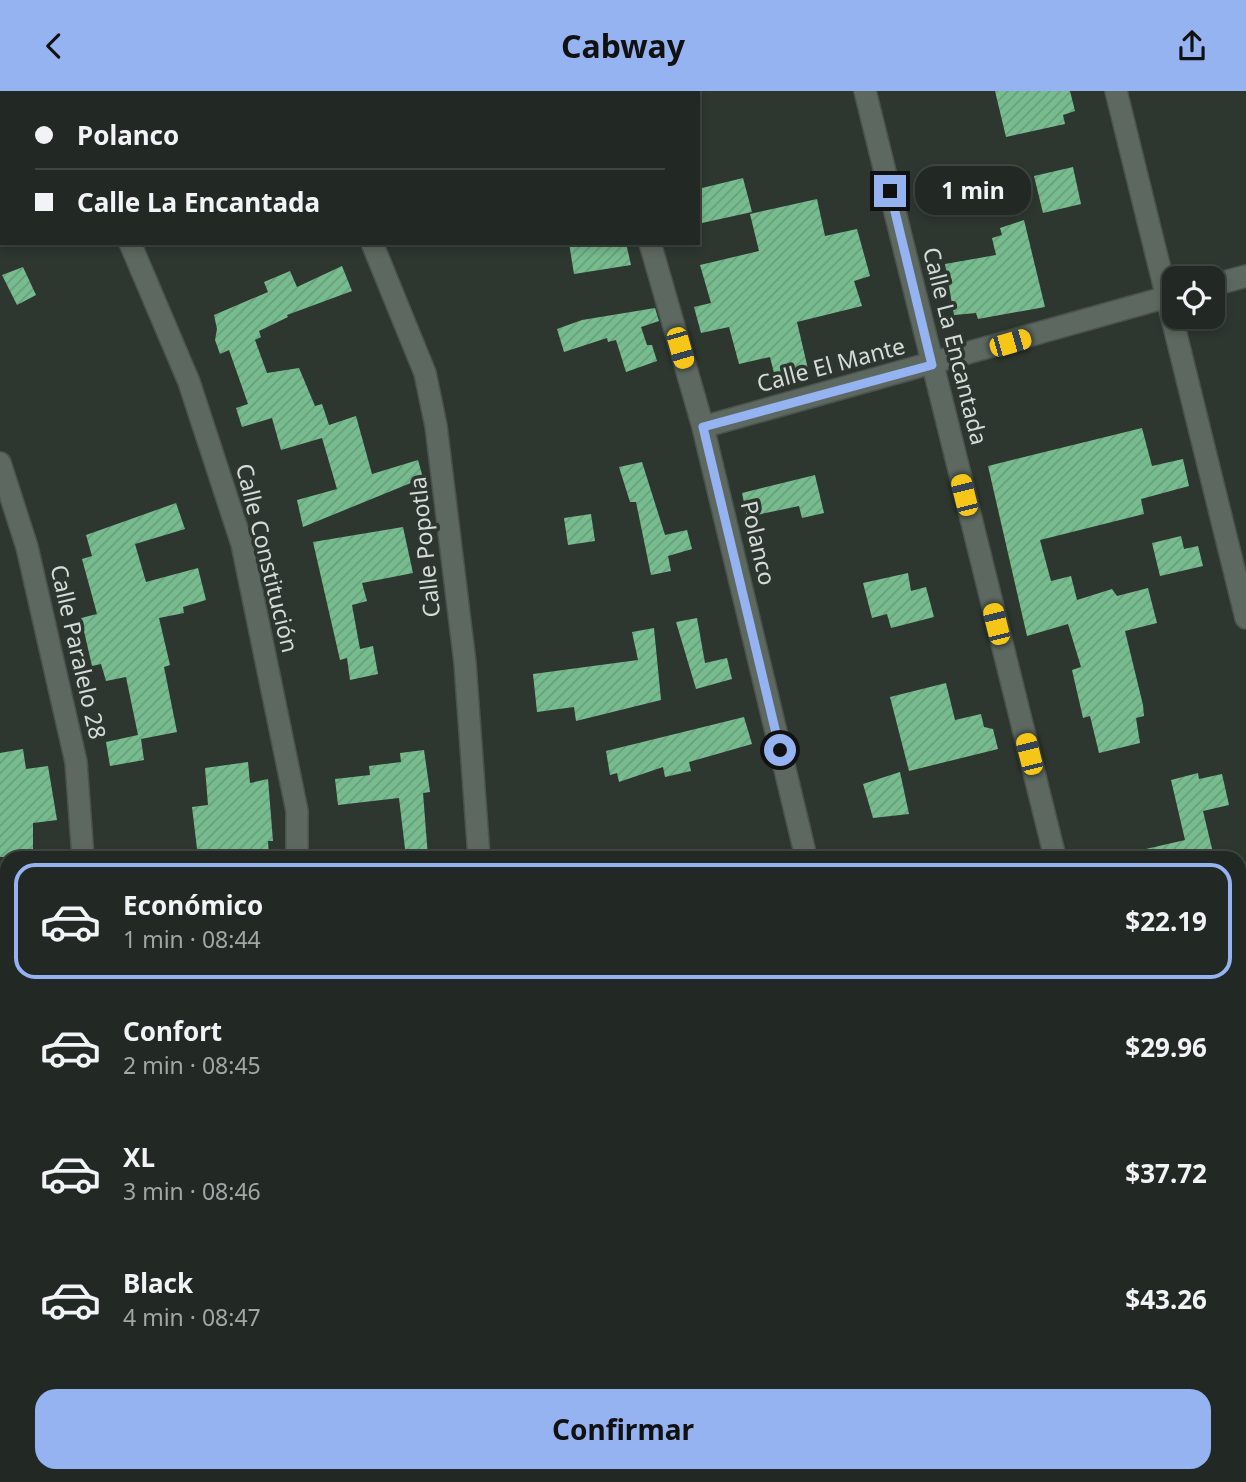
<!DOCTYPE html>
<html lang="es">
<meta charset="utf-8">
<style>
:root{--surface:#222924;--page:#2a312c;--text:#f1f3f6;--muted:#a2a6a6;--line:#3f4541;--accent:#95b2f1}
body{margin:0;font-family:"Noto Sans",sans-serif;background:var(--page);color:var(--text);height:100vh;display:flex;flex-direction:column;font-size:26px;white-space:nowrap}
*{box-sizing:border-box;margin:0}
p{font-size:23px;color:var(--muted)}
.icon{flex:none;width:38px;height:38px;fill:none;stroke:currentColor;stroke-width:2;stroke-linecap:round;stroke-linejoin:round}
.map{position:relative;flex:1;overflow:hidden}
.details{position:absolute;left:0px;top:760px;width:1246px;height:632px;display:flex;flex-direction:column;background:var(--surface);border-radius:21px 21px 0 0;box-shadow:0 4px 10px #0003,0 0 0 2px var(--line)}
.details>*{flex:none}
.top-card{position:absolute;left:0px;top:0px;width:700px;height:154px;box-shadow:0 4px 10px #0003,0 0 0 2px var(--line);display:grid;align-content:center;height:154px;padding:0 35px;background:var(--surface)}
.tools{position:absolute;left:1162px;top:175px;display:grid;gap:14px}
.tools a{display:grid;place-items:center;width:63px;height:63px;border-radius:14px;background:var(--surface);box-shadow:0 4px 10px #0003,0 0 0 2px var(--line);font-size:35px}
.end{position:absolute;width:32px;height:32px;margin:-16px;border:9px solid #95b2f1;background:#111;box-shadow:0 0 0 4px #111}
.from{border-radius:50%}
.bubble{position:absolute;height:49px;border-radius:21px;background:var(--surface);box-shadow:0 4px 10px #0003,0 0 0 2px var(--line);font-size:23px;font-weight:700;line-height:49px;text-align:center}
.car{position:absolute;width:21px;height:42px;margin:-21px -10px;border-radius:9px;box-shadow:0 0 5px 2px #0007;background:linear-gradient(#f5c518 24%,#345 0 40%,#f5c518 0 76%,#345 0 86%,#f5c518 0)}
.top-card b{display:flex;align-items:center;gap:24px;height:66px;font-size:26px}
.top-card b+b{border-top:2px solid var(--line)}
.top-card i{width:18px;height:18px;background:var(--text)}
ul{padding:12px 0 0;list-style:none}
li{display:flex;align-items:center;gap:21px;height:116px;margin:0 14px 10px;padding:0 21px;border:4px solid transparent;border-radius:21px}
li div{flex:1}
li b{display:block;font-size:26px}
li em{font-style:normal;font-weight:700}
li.on{border-color:var(--accent)}
li>.icon{width:63px;height:63px;stroke-width:1.5}
.primary-button{display:flex;gap:14px;margin-top:auto;padding:14px 35px}
.primary-button a{flex:1;height:80px;border-radius:21px;background:var(--accent);color:#111;font-size:28px;font-weight:700;line-height:80px;text-align:center}
header{display:flex;justify-content:space-between;align-items:center;height:91px;padding:0 35px;background:var(--accent);color:#111;font-size:32px;font-weight:700}
.map>svg:first-child{display:block}
.building{fill:url(#building-hatch)}
.lines{fill:none;stroke-linecap:round;stroke-linejoin:round}
.minor-casing{stroke:#4b534d;stroke-width:24}
.minor{stroke:#5c6860;stroke-width:21}
.route{stroke:#95b2f1;stroke-width:9}
.labels{text-anchor:middle;stroke-width:7;stroke-linejoin:round;paint-order:stroke}
.street-label{font-size:23px;fill:#d5dcd7;stroke:#2d3730}
</style>
<header><svg class="icon" aria-label="back" viewBox="0 0 24 24"><path d="M15 5l-7 7 7 7"/></svg>Cabway<svg class="icon" aria-label="share" viewBox="0 0 24 24"><path d="M12 15V3M7 8l5-5 5 5M5 13v7h14v-7"/></svg></header>
<div class="map">
<svg width="1246" height="1391" viewBox="0 0 1246 1391">
<defs>
<pattern id="building-hatch" width="6" height="6" patternUnits="userSpaceOnUse" patternTransform="scale(1.75)"><rect width="6" height="6" fill="#77bc8f"/><path d="M-1 1l2-2M0 6l6-6M5 7l2-2" fill="none" stroke="#699e7b"/></pattern>
</defs>
<rect width="100%" height="100%" fill="#2d3730"/>
<!-- building -->
<path class="building" d="M995 0H1070L1075 20 1063 24 1065 33 1006 46Z
M1073 76 1081 113 1043 122 1034 85Z
M743 87 752 121 702 132 698 103 702 102V97Z
M817 108 825 145 857 138 870 185 854 190 862 215 797 231 808 278 775 286 770 266 739 273 729 236 701 242 694 216 711 212 700 174 759 160 750 123Z
M1024 129 1045 216 978 228 976 222 954 224 945 173 996 164 992 147 1002 144 1000 137Z
M569 152H626L631 174 574 183Z
M342 175 352 200 287 224 288 226 259 240 261 246 255 249 267 282 299 277 315 315 322 313 329 334 356 325 372 383 418 369 423 387 303 436 297 409 337 398 322 347 281 359 272 327 242 336 236 317 248 313 229 259 220 263 215 249 217 238 214 224 268 201 264 191 290 180 297 196Z
M23 176 36 204 17 214 2 184Z
M655 217 659 230 641 236 647 254H652L657 270 626 281 616 249 608 251 607 247 564 261 557 238 582 229Z
M1142 337 1152 375 1183 368 1189 395 1141 408 1144 423 1040 449 1051 490 1071 485 1077 509 1112 498 1117 505 1148 497 1157 532 1125 540 1143 614 1144 625 1136 627 1140 652 1099 662 1090 625 1083 627 1072 579 1081 576 1068 533 1027 545 988 375Z
M642 371 665 444 687 439 692 458 668 465 671 480 651 484 636 411H630L619 376Z
M815 384 824 422 802 427 799 415 747 426 742 402Z
M176 412 185 438 135 453 146 491 198 477 206 509 183 516 184 522 159 527 170 574 164 576 177 641 141 648 144 669 110 675 106 651 138 644 126 586 106 590 101 573 92 575 81 527 97 523 82 468 92 465 86 444Z
M591 423 595 450 568 454 564 427Z
M403 436 413 482 362 492 367 510 352 514 360 558 373 555 378 583 350 589 347 567 340 569 313 451Z
M1181 445 1184 458 1198 455 1203 475 1160 485 1152 452Z
M908 482 911 500 926 496 934 526 891 537 887 523 872 527 863 492Z
M697 527 705 572 727 567 732 588 696 598 676 531Z
M654 537 661 609 576 630 574 616 537 621 533 583 638 569 632 541Z
M946 592 955 629 981 623 984 636 993 638 998 658 909 680 890 606Z
M744 626 752 653 689 671 691 680 665 686 663 676 619 691 617 682 610 684 606 660Z
M23 658 26 678 48 675 57 729 33 732V766H0V662Z
M424 659 430 701 423 702 428 766H406L399 707 338 714 335 688 370 684 369 675 401 671 400 662Z
M248 671 250 692 268 688 273 750H268L269 766H198L192 716 208 714 205 677Z
M900 681 909 723 873 727 863 693Z
M1198 682 1199 688 1222 683 1229 714 1203 720 1214 766H1147L1146 758 1185 749 1171 689Z"/>
<g class="lines">
<!-- minor casing -->
<g class="minor-casing">
<path id="minor" d="M51 0 52 2
M303 0 304 2
M606 0V2
M865 0 1055 766
M1116 0 1246 527
M130 152 189 291 242 453 297 720V766
M372 152 425 282 436 335 465 572 479 766
M650 152 703 336 806 766
M1213 194 1246 185
M703 336 1174 204
M0 372 27 456 76 671 83 766
M1239 929 1246 930
M1239 1124 1246 1104
M1239 1173H1246
M0 1184H7
M683 1384 684 1391
M1056 1391 1063 1384"/>
</g>
<!-- minor -->
<use href="#minor" class="minor"/>
</g>
<g class="lines">
<!-- route -->
<path class="route" d="M780 659 703 336 932 274 890 100"/>
</g>
<g class="labels">
<!-- street labels -->
<g class="street-label">
<text transform="translate(955 255) rotate(76)" y="8">Calle La Encantada</text>
<text transform="translate(831 274) rotate(-15)" y="8">Calle El Mante</text>
<text transform="translate(758 452) rotate(77)" y="8">Polanco</text>
<text transform="translate(425 456) rotate(-96)" y="8">Calle Popotla</text>
<text transform="translate(267 467) rotate(76)" y="8">Calle Constitución</text>
<text transform="translate(78 561) rotate(77)" y="8">Calle Paralelo 28</text>
</g>
</g>
</svg>
<div class="tools">
<a><svg class="icon" aria-label="locate" viewBox="0 0 24 24"><circle cx="12" cy="12" r="6"/><path d="M12 2v4M12 18v4M2 12h4M18 12h4"/></svg></a>
</div>
<i class="end from" style="left:780px;top:659px"></i>
<i class="end" style="left:890px;top:100px"></i>
<div class="bubble" style="left:915px;top:75px;width:116px">1 min</div>
<i class="car" style="left:1010px;top:252px;rotate:74deg"></i>
<i class="car" style="left:680px;top:257px;rotate:164deg"></i>
<i class="car" style="left:964px;top:404px;rotate:346deg"></i>
<i class="car" style="left:996px;top:533px;rotate:346deg"></i>
<i class="car" style="left:1029px;top:663px;rotate:346deg"></i>
<div class="top-card">
<b><i class="from"></i>Polanco</b>
<b><i></i>Calle La Encantada</b>
</div>
<section class="details">
<ul>
<li class="on"><svg class="icon" aria-label="car" viewBox="0 0 24 24"><path d="M5 17H2v-5l4-1 3-4h7l3 4 3 1v5h-3M9 17h6M6 11h13"/><circle cx="7" cy="17" r="2"/><circle cx="17" cy="17" r="2"/></svg><div><b>Económico</b><p>1 min · 08:44</p></div><em>$22.19</em></li>
<li><svg class="icon" aria-label="car" viewBox="0 0 24 24"><path d="M5 17H2v-5l4-1 3-4h7l3 4 3 1v5h-3M9 17h6M6 11h13"/><circle cx="7" cy="17" r="2"/><circle cx="17" cy="17" r="2"/></svg><div><b>Confort</b><p>2 min · 08:45</p></div><em>$29.96</em></li>
<li><svg class="icon" aria-label="car" viewBox="0 0 24 24"><path d="M5 17H2v-5l4-1 3-4h7l3 4 3 1v5h-3M9 17h6M6 11h13"/><circle cx="7" cy="17" r="2"/><circle cx="17" cy="17" r="2"/></svg><div><b>XL</b><p>3 min · 08:46</p></div><em>$37.72</em></li>
<li><svg class="icon" aria-label="car" viewBox="0 0 24 24"><path d="M5 17H2v-5l4-1 3-4h7l3 4 3 1v5h-3M9 17h6M6 11h13"/><circle cx="7" cy="17" r="2"/><circle cx="17" cy="17" r="2"/></svg><div><b>Black</b><p>4 min · 08:47</p></div><em>$43.26</em></li>
</ul>
<div class="primary-button"><a>Confirmar</a></div>
</section>
</div>
